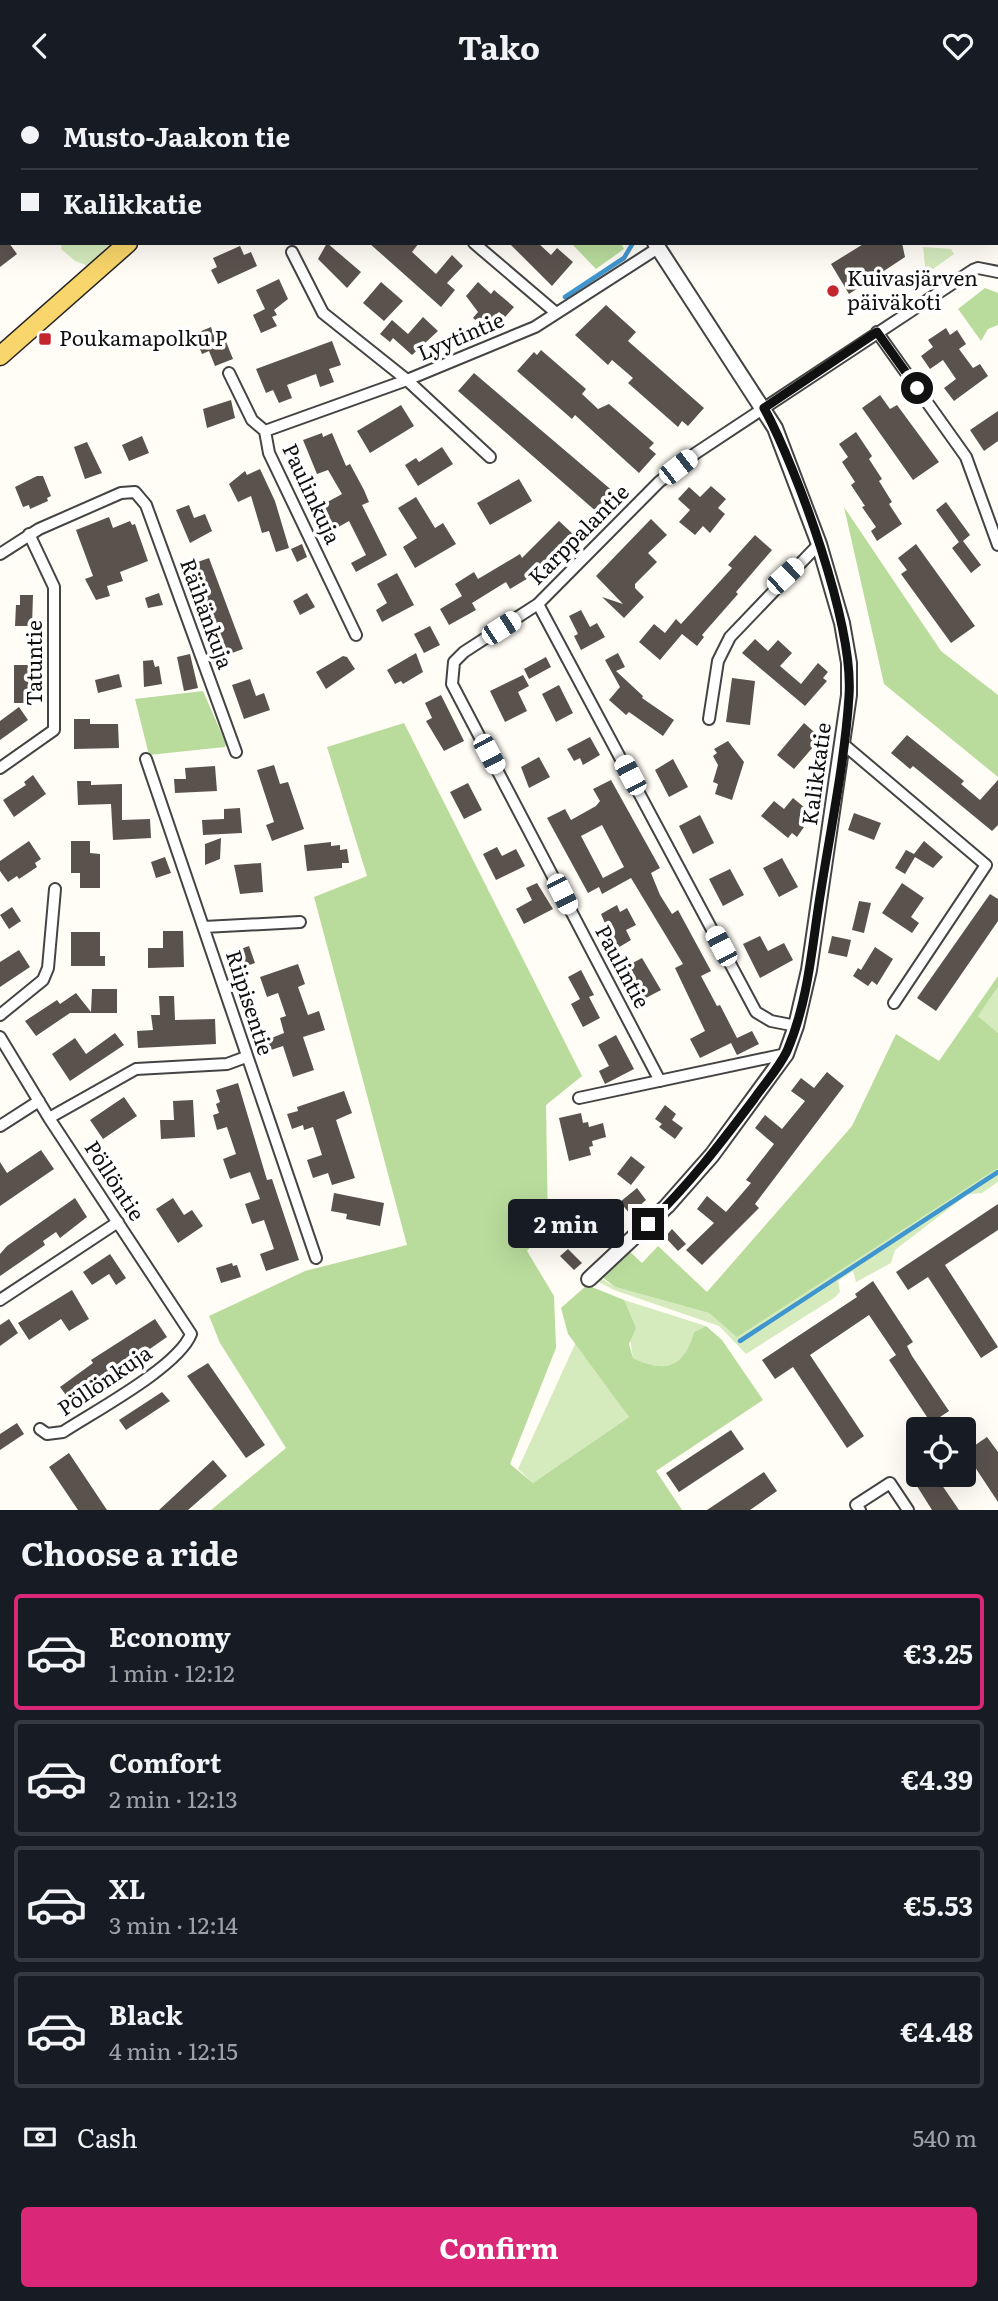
<!DOCTYPE html>
<meta charset="utf-8">
<style>
:root{--surface:#171b24;--page:#20242c;--text:#f1f3f6;--muted:#9ea1a6;--line:#363941;--accent:#db2777}
body{margin:0;font-family:Literata,serif;background:var(--page);color:var(--text);height:100vh;display:flex;flex-direction:column;font-size:26px;white-space:nowrap}
*{box-sizing:border-box;margin:0}
p{font-size:23px;color:var(--muted)}
.icon{flex:none;width:38px;height:38px;fill:none;stroke:currentColor;stroke-width:2;stroke-linecap:round;stroke-linejoin:round}
.map{position:relative;height:1419px;overflow:hidden}
.sheet{display:flex;flex-direction:column;background:var(--surface);flex:1}
.sheet>*{flex:none}
.guide{position:absolute;left:0px;top:0px;width:999px;height:154px;box-shadow:0 7px 28px #0002;display:grid;align-content:center;height:154px;padding:0 21px;background:var(--surface)}
.controls{position:absolute;left:906px;top:1326px;display:grid;gap:14px}
.controls a{display:grid;place-items:center;width:70px;height:70px;border-radius:7px;background:var(--surface);box-shadow:0 7px 28px #0002;font-size:35px}
.end{position:absolute;width:32px;height:32px;margin:-16px;border:9px solid #111;background:#fff;box-shadow:0 0 0 4px #fff}
.from{border-radius:50%}
.bubble{position:absolute;height:49px;border-radius:7px;background:var(--surface);box-shadow:0 7px 28px #0002;font-size:23px;font-weight:700;line-height:49px;text-align:center}
.car{position:absolute;width:21px;height:42px;margin:-21px -10px;border-radius:9px;box-shadow:0 0 5px 2px #0007;background:linear-gradient(#fff 24%,#345 0 40%,#fff 0 76%,#345 0 86%,#fff 0)}
.guide b{display:flex;align-items:center;gap:24px;height:66px;font-size:26px}
.guide b+b{border-top:2px solid var(--line)}
.guide i{width:18px;height:18px;background:var(--text)}
ul{padding:0;list-style:none}
li{display:flex;align-items:center;gap:21px;height:116px;margin:0 14px 10px;padding:0 7px;border:4px solid var(--line);border-radius:7px}
li div{flex:1}
li b{display:block;font-size:26px}
li em{font-style:normal;font-weight:700}
li.current{border-color:var(--accent)}
li>.icon{width:63px;height:63px;stroke-width:1.5}
h2{padding:0 21px;font-size:32px;line-height:84px}
.pay{display:flex;align-items:center;gap:18px;height:77px;padding:0 21px;font-size:26px}
.pay p{margin-inline-start:auto}
.action{display:flex;gap:14px;margin-top:auto;padding:14px 21px}
.action a{flex:1;height:80px;border-radius:7px;background:var(--accent);color:#fff;font-size:28px;font-weight:700;line-height:80px;text-align:center}
header{display:flex;justify-content:space-between;align-items:center;height:91px;padding:0 21px;background:var(--surface);font-size:32px;font-weight:700}
.map>svg:first-child{display:block}
.green{fill:#d5ebbd}
.forest{fill:#b9dc9c}
.lines{fill:none;stroke-linecap:round;stroke-linejoin:round}
.stream{stroke:#3f96cf;stroke-width:4.5}
.building{fill:#5a524d;fill-rule:evenodd}
.minor-casing{stroke:#444;stroke-width:14}
.tertiary-casing{stroke:#444;stroke-width:18}
.primary-casing{stroke:#222;stroke-width:21}
.minor{stroke:#fff;stroke-width:10}
.tertiary{stroke:#fff;stroke-width:14}
.primary{stroke:#f9d66b;stroke-width:18}
.route{stroke:#111;stroke-width:9}
.poi-dot{fill:#c4262e;stroke:#fff;stroke-width:2.5}
.labels{text-anchor:middle;stroke-width:7;stroke-linejoin:round;paint-order:stroke}
.poi-label{font-size:21px;fill:#111;stroke:#fff;text-anchor:start}
.street-label{font-size:21px;fill:#111;stroke:#fff}
</style>
<header><svg class="icon" aria-label="back" viewBox="0 0 24 24"><path d="M15 5l-7 7 7 7"/></svg>Tako<svg class="icon" aria-label="heart" viewBox="0 0 24 24"><path d="M12 20l-8-8c-3-5 5-10 8-4 3-6 11-1 8 4z"/></svg></header>
<div class="map">
<svg width="998" height="1419" viewBox="0 0 998 1419">
<rect width="100%" height="100%" fill="#fffdf5"/>
<!-- green -->
<path class="green" d="M62 152H111L89 175 75 170 61 158Z
M923 156 951 158 954 163 926 183Z
M998 896V942L978 925Z
M998 1077V1091L982 1102 968 1103 895 1159 891 1172 856 1191 853 1180 838 1190 840 1201 834 1207 746 1263 719 1235 614 1199 597 1190 626 1158 602 1188 615 1196 709 1222 737 1245Z
M624 1209 706 1235 694 1241C684 1277 667 1283 633 1267Z
M576 1251 629 1326 533 1392 518 1378Z"/>
<!-- forest -->
<path class="forest" d="M571 152H621L624 158 596 178Z
M985 197 998 202V234L988 238 981 250 958 218Z
M844 416 941 560 998 604V686L884 593Z
M203 600 226 653 225 656 149 664 135 608Z
M404 632 582 985 546 1014 548 1137 527 1160 554 1205 556 1257 510 1373 533 1392 629 1326 568 1243 561 1217 587 1194 624 1209 636 1237 629 1253 633 1267C667 1283 684 1276 694 1241L706 1235 722 1249 763 1309 656 1380 682 1419H211L286 1357 220 1252 209 1225 305 1180 407 1154 314 806 367 785 327 656Z
M998 885V896L978 925 998 942V1077L737 1246 709 1222 615 1196 601 1185 628 1159 642 1172 658 1155 707 1201 852 1035 896 943 939 970Z"/>
<g class="lines">
<!-- stream -->
<path class="stream" d="M536 0 537 2
M565 206 624 167 633 152
M740 1250 998 1081"/>
</g>
<!-- building -->
<path class="building" d="M0 152H9L17 163 0 176Z
M327 152 361 181 347 197 318 168Z
M369 152H419L412 161 436 183 452 164 463 175 447 192 455 199 441 216Z
M509 152H538L551 164 557 157 573 171 552 195Z
M865 152H902L905 166 849 203 831 173Z
M240 155 244 164 251 161 257 175 218 193 211 179 217 176 213 167Z
M279 188 288 208 274 219 277 224 272 226 277 235 261 242 253 224 265 218 256 199Z
M381 191 403 210 384 230 363 212Z
M478 191 491 203 494 199 514 216 505 226 499 221 483 235 473 227 478 221 466 205Z
M606 214 636 241 628 250 704 317 688 335 682 330 678 336 628 292 633 287 612 269 608 274 575 244Z
M423 226 438 240 412 264 393 247 390 251 380 243 392 229 408 243Z
M211 236 216 251 225 248 233 268 215 275 209 260 202 263 194 243Z
M946 237 950 244 957 239 966 253 959 258 973 277 980 273 988 285 954 310 944 297 956 288 943 269 930 278 921 265 933 256 928 249Z
M332 250 341 274 329 278 334 291 320 296 316 283 308 286 287 294 292 307 279 312 273 299 266 302 256 278Z
M541 259 586 298 582 303 598 318 609 313 654 352 649 357 656 363 639 382 575 324 572 328 517 280 534 261 537 264Z
M474 282 615 402 598 422 458 300Z
M880 304 890 318 897 314 939 371 913 389 862 317Z
M231 309 235 327 207 337 203 318Z
M401 314 414 335 370 362 357 340Z
M998 320V350L984 360 970 339Z
M856 341 872 365 869 368 882 388 879 390 892 411 889 413 902 433 877 450 871 440 876 436 862 416 865 415 851 394 855 391 842 371 848 366 839 353Z
M322 342 323 346 332 342 346 375 350 373 364 399 369 411 362 414 387 464 356 481 351 472 366 464 349 430 335 438 322 414 342 403 328 379 317 383 303 349Z
M142 345 149 362 129 370 122 354Z
M87 351 102 382 85 388 74 356Z
M442 356 453 373 418 395 405 374 416 367 419 371Z
M260 378 275 410 289 457 276 461 269 440 262 442 251 405 238 411 229 393 245 380 247 384Z
M37 385H43L51 405 47 407 48 410 30 418 29 414 23 416 15 396Z
M519 388 532 410 490 434 477 412Z
M711 395 726 408 718 417 725 423 710 442 703 435 695 444 679 431 690 419 678 408 689 396 700 406Z
M416 406 435 437 443 432 456 453 415 477 403 456 417 447 398 417Z
M946 411 970 444 963 450 981 474 971 482 952 457 959 451 936 419Z
M189 414 194 427 205 423 212 440 190 452 176 419Z
M109 426 113 437 130 430 132 434 135 433 148 470 120 481 123 490 107 495 110 505 96 509 85 488 93 485 76 439Z
M651 428 667 444 648 462 657 471 635 493V497L644 506 624 527 602 506 623 513 596 485Z
M559 430 574 444 535 483 510 498 506 491 472 512 476 519 449 534 440 518 462 505 455 493 474 481 478 488 520 463 522 467Z
M755 444 772 459 736 501 738 503 702 544 704 546 697 555 682 543 660 569 639 551 654 533 665 542 676 528 681 533 732 477 728 474Z
M302 453 307 466 297 471 291 458Z
M916 453 975 535 951 552 901 483 907 479 898 467Z
M209 467 243 558 221 566 189 474Z
M397 482 414 514 382 531 376 519 387 512 377 493Z
M159 502 163 514 148 517 145 507Z
M307 502 315 516 300 524 293 510Z
M20 504H33L32 535H15L16 514H20Z
M581 519 590 536 597 532 605 546 581 559 574 545 578 543 569 525Z
M430 535 440 554 424 562 414 543Z
M755 548 768 560 778 549 792 562 780 575 801 593 818 572 828 581 823 587 827 590 805 615 742 562Z
M416 562 423 581 403 593 401 590 395 593 387 579Z
M618 562 625 576 616 580 643 605 642 607 674 629 663 645 629 621 626 624 609 609 620 596 605 569Z
M190 563 198 597 184 600 177 566Z
M343 565 347 566 355 578 326 598 316 581Z
M546 566 551 576 529 588 524 578Z
M153 569 155 576 159 575 162 593 144 596 143 570Z
M14 574H31V612H14Z
M119 583 122 596 98 602 95 589Z
M523 584 529 595 518 601 527 620 505 631 490 600Z
M732 587 755 590 750 634 726 631Z
M250 588 256 605 264 602 270 619 244 628 232 594Z
M559 594 573 622 556 631 542 603Z
M441 604 464 650 444 660 426 630 432 627 425 612Z
M19 616 28 629 0 649V630Z
M74 628H90V633H118L119 657 74 658Z
M804 632 821 647 794 678 777 664Z
M907 644 964 690 961 693 980 709 998 689V734L992 740 913 675 910 678 891 662Z
M590 646 600 664 583 674 580 667 574 670 567 658Z
M728 650 744 671 732 709 715 703 718 693 713 691 718 674 713 665 717 662 714 658Z
M539 666 550 686 529 697 521 676Z
M673 668 688 696 669 706 655 679Z
M274 674 280 693 288 691 304 738 272 750 266 734 274 731 257 679Z
M215 675 217 700 175 702 174 688H186L185 677Z
M33 684 46 703 14 726 3 709 26 694 24 691Z
M611 689 660 777 651 782 660 804 672 823 678 819 711 880 701 885 717 915 720 914 737 947 752 940 759 953 737 964 731 952 700 967 690 948 705 940 675 877 683 873 631 787 602 803 599 796 588 802 547 727 565 718 571 729 596 715 600 710 593 698ZM602 734 624 776 603 787 581 745Z
M77 690H91V694L122 693V729L150 728 151 747 113 749 111 713 78 714Z
M468 692 482 719 464 728 450 701Z
M793 707 810 721 800 733 804 736 797 746 792 742 788 747 761 725 774 710 784 718Z
M240 717 242 742 203 744 202 729 224 728V718Z
M854 722 881 732 874 749 848 739Z
M700 724 714 752 693 763 679 735Z
M221 747 220 768 205 774V753Z
M29 750 41 768 35 772 37 776 19 788 17 785 8 791 0 780V770Z
M71 750H90V762L100 763V797H80V782H71Z
M924 750 943 766 933 777 915 766 905 783 895 777 906 759 914 763Z
M331 751V755L340 754V759L347 758 349 772H342V777L307 780 304 754Z
M497 756 502 765 516 758 525 775 496 789 483 763Z
M165 766 171 782 156 787 151 771Z
M782 767 798 796 779 806 763 777Z
M261 772 263 801 240 803 234 774Z
M730 778 744 804 723 815 709 788Z
M537 792 553 818 524 833 516 818 532 809 526 797Z
M902 792 924 807 911 826 919 832 912 842 882 822Z
M990 803 998 808V830L936 920 917 907Z
M859 810 871 812 864 842 852 839Z
M617 814 620 821 627 817 636 834 626 839 631 849 616 858 601 823Z
M12 816 21 830 9 838 0 824Z
M163 840H183L184 876 148 877V857H163Z
M71 841H100V865H105V875H71Z
M760 845 768 860 784 852 793 869 760 887 743 853Z
M832 845 851 849 847 866 828 862Z
M249 855 255 872 241 877 235 860Z
M875 856 893 868 877 894 872 890 868 895 853 885 858 877 861 879Z
M19 859 30 876 0 896V871Z
M642 867 661 899 642 909 625 876Z
M298 873 305 893 298 896 308 924 319 920 325 939 303 946 314 979 293 986 283 955 268 960 264 950 284 942 280 927 286 925 278 902 267 906 260 886Z
M581 879 594 904 589 906 600 927 583 936 571 913 580 908 568 886Z
M92 898H117V922H70L36 945 25 930 57 909 60 913 76 902 91 921Z
M159 905H174L175 929 215 928 216 953 138 957 137 940 153 939 151 924H160Z
M115 942 124 954 70 990 52 963 75 947 86 963Z
M616 944 634 978 605 993 599 980 609 975 598 954Z
M827 981 844 995 755 1113 759 1117 702 1174 686 1159 714 1132 697 1118 707 1105 726 1121 751 1092 746 1089 774 1053 755 1037 765 1024 782 1038 805 1010 791 1000 801 987 814 997Z
M238 992 267 1089 272 1088 299 1169 266 1180 260 1163 274 1158 264 1129 252 1133 245 1113 260 1108 250 1081 230 1088 223 1068 236 1063 227 1036 217 1039 213 1024 219 1022 216 1013 220 1011 216 999Z
M344 1000 352 1022 336 1029 355 1087 332 1094 328 1082 313 1087 307 1069 322 1064 313 1036 304 1039 303 1034 292 1038 287 1023 298 1020 297 1016Z
M124 1006 137 1025 103 1048 90 1029Z
M193 1009 195 1046 161 1048 160 1029H174L173 1010Z
M665 1014 676 1023 672 1029 683 1037 675 1048 659 1036 662 1033 655 1028Z
M581 1022 583 1032 588 1031 589 1036 603 1032 606 1046 592 1050 593 1055 589 1056 591 1064 569 1070 559 1027Z
M41 1059 54 1078 0 1115V1071L7 1082Z
M631 1065 645 1076 631 1094 617 1083Z
M637 1097 646 1109 630 1123 620 1111Z
M334 1102 384 1112 380 1135 346 1128 347 1123 331 1120Z
M75 1107 87 1126 60 1147 56 1141 43 1150 45 1154 0 1185V1163L7 1155Z
M173 1107 184 1124 192 1119 203 1135 178 1152 156 1118Z
M998 1113V1139L945 1174 998 1256 981 1267 928 1186 908 1199 896 1181Z
M672 1138 686 1153 678 1160 665 1146Z
M568 1158 582 1172 574 1179 560 1165Z
M110 1163 126 1187 116 1194 109 1183 92 1194 83 1181Z
M232 1172 233 1175 237 1174 241 1186 221 1192 216 1177Z
M873 1190 913 1251 907 1255 912 1265 949 1320 931 1332 889 1269 896 1264 869 1224 810 1264 864 1345 847 1357 793 1276 775 1288 762 1269 857 1206 855 1203Z
M72 1199 89 1228 69 1240 61 1228 29 1249 18 1232Z
M9 1228 18 1242 0 1255V1234Z
M155 1228 167 1246 72 1312 60 1296 93 1272 91 1269Z
M208 1272 265 1354 246 1367 187 1285Z
M162 1301 170 1310 126 1339 119 1329Z
M17 1332 24 1343 0 1359V1343Z
M731 1339 744 1358 679 1401 666 1382Z
M987 1346 998 1361V1411L965 1361Z
M69 1362 107 1419H78L49 1376Z
M213 1369 227 1385 188 1419H159Z
M764 1381 777 1400 750 1419H707Z
M910 1384H935L959 1419H932Z"/>
<g class="lines">
<!-- minor casing -->
<g class="minor-casing">
<path id="minor" d="M679 2 681 0
M474 152 555 221
M292 161 323 222 407 289 490 366
M877 241 966 366 998 454
M229 282 252 329 265 340 269 362 356 544
M265 340 407 289 535 236 658 157
M0 463 39 438 121 402 135 401 146 414 236 661
M538 513 464 561 454 571 452 593 660 990
M709 628 718 570 730 546 819 453
M842 652 986 774 894 912
M146 668 316 1167
M0 677 54 639V496L29 443
M204 836 300 831
M0 924 43 889 48 877 55 798
M796 935 771 930 756 921 538 513 659 391 696 362 973 179 978 177 998 181
M0 946 49 1027 191 1243C178 1276 95 1320 63 1341L47 1343 40 1338
M579 1007 786 963
M49 1027 136 978 227 973 246 966
M0 1035 39 1010
M0 1209 118 1131
M860 1419 856 1414 890 1392 908 1419"/>
</g>
<!-- tertiary casing -->
<g class="tertiary-casing">
<path id="tertiary" d="M553 0 554 2
M589 1188 667 1115 712 1064 786 963 796 935 809 879 849 604V572L842 532 819 453 775 337 655 152"/>
</g>
<!-- primary casing -->
<g class="primary-casing">
<path id="primary" d="M285 2 287 0
M0 265 128 152"/>
</g>
<!-- minor -->
<use href="#minor" class="minor"/>
<!-- tertiary -->
<use href="#tertiary" class="tertiary"/>
<!-- primary -->
<use href="#primary" class="primary"/>
</g>
<g class="lines">
<!-- route -->
<path class="route" d="M648 1133C688 1095 721 1052 754 1008 765 992 779 977 787 960 809 909 812 853 821 799 831 736 845 669 849 605 854 534 798 380 764 317L877 241 917 297"/>
</g>
<!-- markers -->
<g class="poi-dot">
<circle cx="833" cy="200" r="7"/>
<rect x="38" y="241" width="14" height="14" rx="3.5"/>
</g>
<g class="labels">
<!-- poi labels -->
<g class="poi-label">
<text x="847" y="195">Kuivasjärven<tspan x="847" dy="24">päiväkoti</tspan></text>
<text x="59" y="255">Poukamapolku P</text>
</g>
<!-- street labels -->
<g class="street-label">
<text transform="translate(461 246) rotate(-23)" y="7">Lyytintie</text>
<text transform="translate(311 403) rotate(65)" y="7">Paulinkuja</text>
<text transform="translate(579 444) rotate(-45)" y="7">Karppalantie</text>
<text transform="translate(206 523) rotate(70)" y="7">Räihänkuja</text>
<text transform="translate(35 572) rotate(-90)" y="7">Tatuntie</text>
<text transform="translate(817 683) rotate(-82)" y="7">Kalikkatie</text>
<text transform="translate(622 876) rotate(62)" y="7">Paulintie</text>
<text transform="translate(249 912) rotate(72)" y="7">Riipisentie</text>
<text transform="translate(114 1090) rotate(57)" y="7">Pöllöntie</text>
<text transform="translate(105 1290) rotate(-34)" y="7">Pöllönkuja</text>
</g>
</g>
</svg>
<div class="controls">
<a><svg class="icon" aria-label="locate" viewBox="0 0 24 24"><circle cx="12" cy="12" r="6"/><path d="M12 2v4M12 18v4M2 12h4M18 12h4"/></svg></a>
</div>
<i class="end from" style="left:917px;top:297px"></i>
<i class="end" style="left:648px;top:1133px"></i>
<div class="bubble" style="left:508px;top:1108px;width:116px">2 min</div>
<i class="car" style="left:678px;top:376px;rotate:52deg"></i>
<i class="car" style="left:785px;top:485px;rotate:47deg"></i>
<i class="car" style="left:501px;top:537px;rotate:57deg"></i>
<i class="car" style="left:489px;top:663px;rotate:152deg"></i>
<i class="car" style="left:630px;top:684px;rotate:332deg"></i>
<i class="car" style="left:562px;top:803px;rotate:153deg"></i>
<i class="car" style="left:721px;top:855px;rotate:332deg"></i>
<div class="guide">
<b><i class="from"></i>Musto-Jaakon tie</b>
<b><i></i>Kalikkatie</b>
</div>
</div>
<section class="sheet">
<h2>Choose a ride</h2>
<ul>
<li class="current"><svg class="icon" aria-label="car" viewBox="0 0 24 24"><path d="M5 17H2v-5l4-1 3-4h7l3 4 3 1v5h-3M9 17h6M6 11h13"/><circle cx="7" cy="17" r="2"/><circle cx="17" cy="17" r="2"/></svg><div><b>Economy</b><p>1 min · 12:12</p></div><em>€3.25</em></li>
<li><svg class="icon" aria-label="car" viewBox="0 0 24 24"><path d="M5 17H2v-5l4-1 3-4h7l3 4 3 1v5h-3M9 17h6M6 11h13"/><circle cx="7" cy="17" r="2"/><circle cx="17" cy="17" r="2"/></svg><div><b>Comfort</b><p>2 min · 12:13</p></div><em>€4.39</em></li>
<li><svg class="icon" aria-label="car" viewBox="0 0 24 24"><path d="M5 17H2v-5l4-1 3-4h7l3 4 3 1v5h-3M9 17h6M6 11h13"/><circle cx="7" cy="17" r="2"/><circle cx="17" cy="17" r="2"/></svg><div><b>XL</b><p>3 min · 12:14</p></div><em>€5.53</em></li>
<li><svg class="icon" aria-label="car" viewBox="0 0 24 24"><path d="M5 17H2v-5l4-1 3-4h7l3 4 3 1v5h-3M9 17h6M6 11h13"/><circle cx="7" cy="17" r="2"/><circle cx="17" cy="17" r="2"/></svg><div><b>Black</b><p>4 min · 12:15</p></div><em>€4.48</em></li>
</ul>
<div class="pay"><svg class="icon" aria-label="cash" viewBox="0 0 24 24"><path d="M3 7h18v10H3z"/><circle cx="12" cy="12" r="2"/></svg>Cash<p>540 m</p></div>
<div class="action"><a>Confirm</a></div>
</section>
